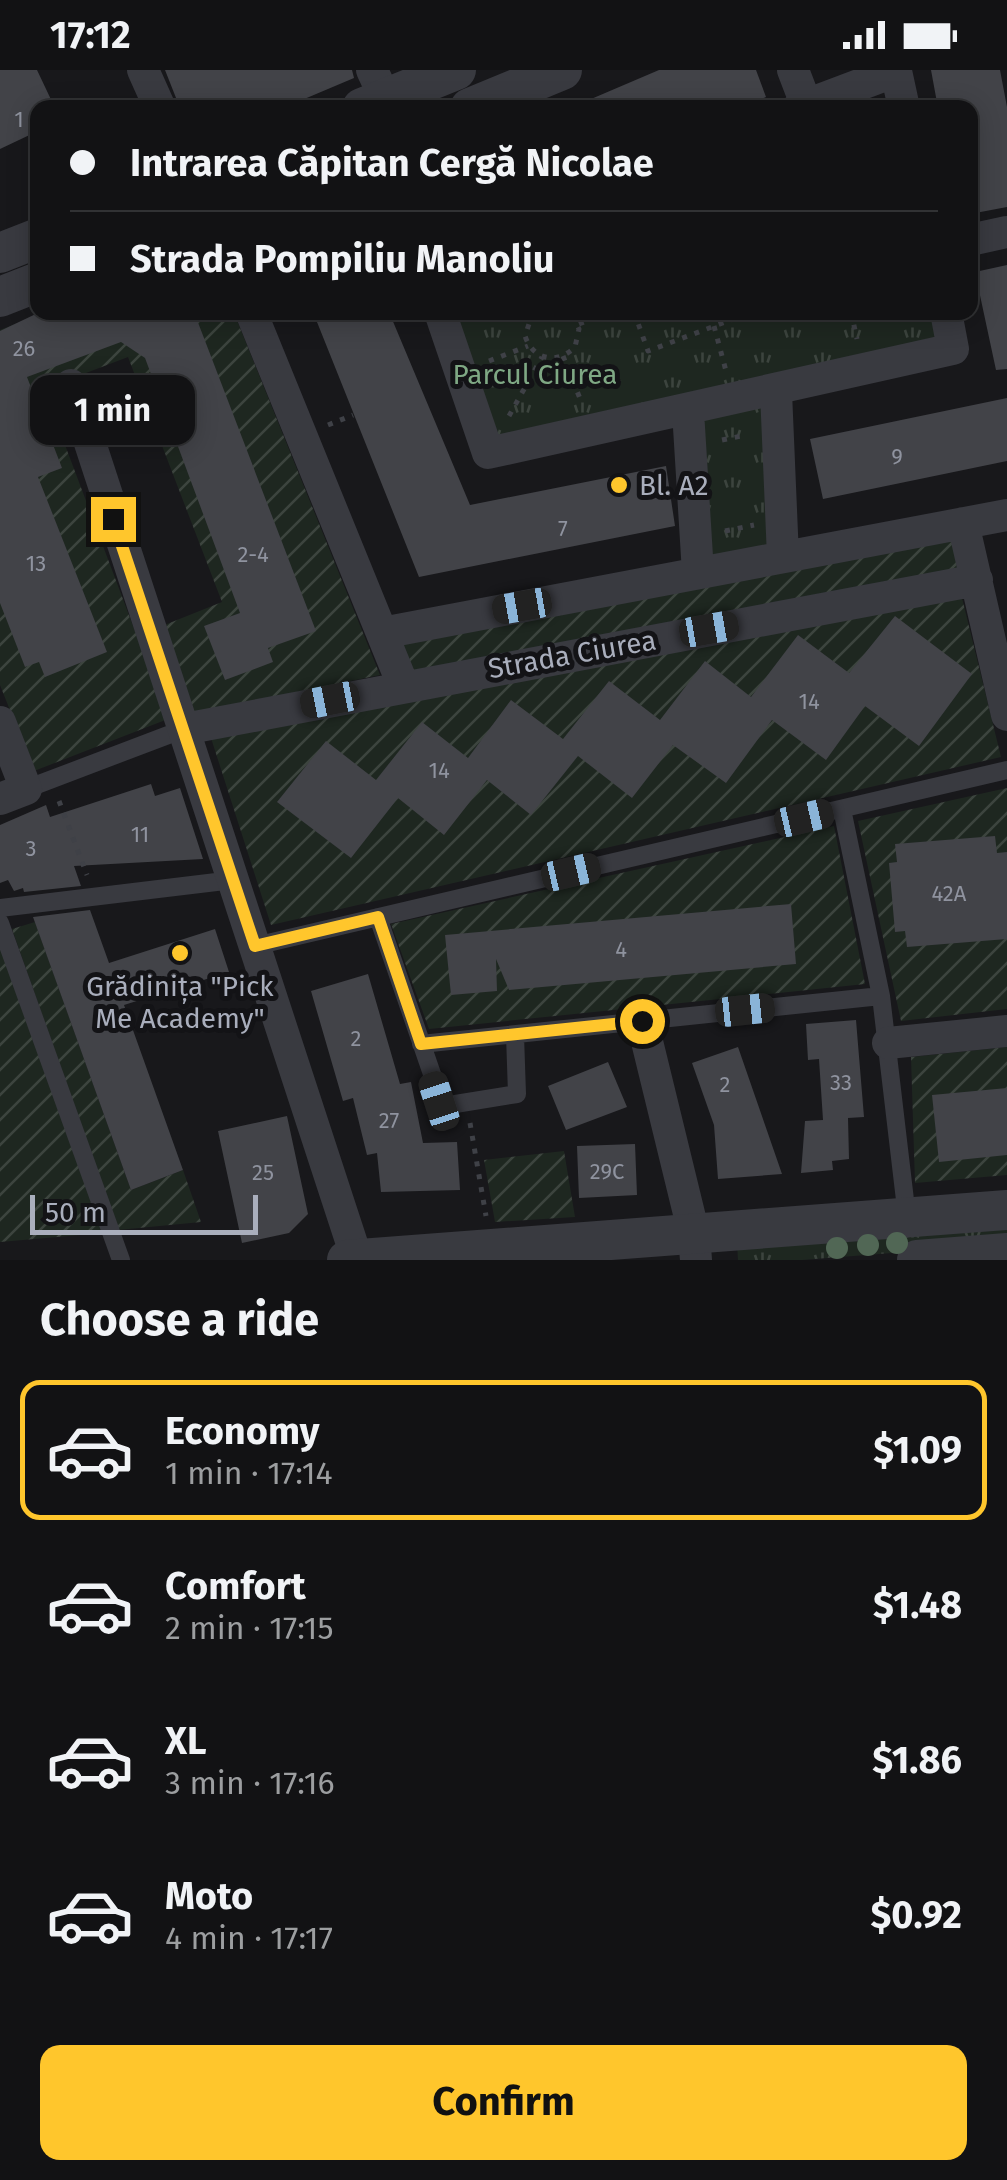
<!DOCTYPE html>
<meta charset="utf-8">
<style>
:root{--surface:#121214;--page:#1b1b1d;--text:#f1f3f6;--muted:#9c9ea0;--line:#313234;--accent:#ffc62c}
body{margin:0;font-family:"Fira Sans",sans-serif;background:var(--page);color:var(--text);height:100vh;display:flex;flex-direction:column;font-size:38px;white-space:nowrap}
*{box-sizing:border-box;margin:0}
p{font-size:32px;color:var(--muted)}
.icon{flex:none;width:55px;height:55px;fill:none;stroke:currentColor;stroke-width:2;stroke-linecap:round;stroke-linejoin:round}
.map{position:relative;height:1190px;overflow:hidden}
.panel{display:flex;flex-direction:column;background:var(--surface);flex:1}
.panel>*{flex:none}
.guide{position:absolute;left:30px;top:30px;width:948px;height:220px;border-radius:20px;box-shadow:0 5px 25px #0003,0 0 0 2px var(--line);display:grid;align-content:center;height:220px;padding:0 40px;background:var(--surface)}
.scale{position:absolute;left:30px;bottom:25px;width:228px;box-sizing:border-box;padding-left:10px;border:5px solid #a9aebc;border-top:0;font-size:28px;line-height:35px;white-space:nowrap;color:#a9aebc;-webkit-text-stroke:8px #131316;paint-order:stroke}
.end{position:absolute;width:45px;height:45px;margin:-22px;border:12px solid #ffc62c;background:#111;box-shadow:0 0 0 5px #111}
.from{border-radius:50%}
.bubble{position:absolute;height:70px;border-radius:20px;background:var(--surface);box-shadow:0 5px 25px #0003,0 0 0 2px var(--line);font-size:32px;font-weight:700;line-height:70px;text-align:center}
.car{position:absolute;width:30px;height:60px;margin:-30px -15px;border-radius:12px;box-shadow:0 0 8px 2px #0007;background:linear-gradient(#222 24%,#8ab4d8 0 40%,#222 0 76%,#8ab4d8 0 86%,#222 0)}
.guide b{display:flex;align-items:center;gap:35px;height:95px;font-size:38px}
.guide b+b{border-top:2px solid var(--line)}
.guide i{width:25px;height:25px;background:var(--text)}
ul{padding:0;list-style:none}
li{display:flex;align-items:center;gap:30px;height:140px;margin:0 20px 15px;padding:0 20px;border:5px solid transparent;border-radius:20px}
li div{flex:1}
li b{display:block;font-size:38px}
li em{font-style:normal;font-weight:700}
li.active{border-color:var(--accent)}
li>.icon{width:90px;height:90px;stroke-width:1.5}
h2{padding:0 40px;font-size:45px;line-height:120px}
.primary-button{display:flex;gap:20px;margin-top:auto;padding:20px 40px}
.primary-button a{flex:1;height:115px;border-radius:20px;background:var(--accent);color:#111;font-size:40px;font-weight:700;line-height:115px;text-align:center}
.status{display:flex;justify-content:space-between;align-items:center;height:70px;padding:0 50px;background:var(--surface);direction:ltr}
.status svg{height:28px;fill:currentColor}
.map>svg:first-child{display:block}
.grass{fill:url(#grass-tufts)}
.garden{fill:url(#garden-furrows)}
.building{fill:#424348}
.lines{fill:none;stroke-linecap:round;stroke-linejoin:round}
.path{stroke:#3f4147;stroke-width:5;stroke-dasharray:5 8;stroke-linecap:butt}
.service{stroke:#393a40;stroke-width:18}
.minor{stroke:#393a40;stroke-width:32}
.tertiary{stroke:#393a40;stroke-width:40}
.tree{fill:#516755}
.route{stroke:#ffc62c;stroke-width:12}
.poi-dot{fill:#ffc62c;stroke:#131316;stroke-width:4}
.labels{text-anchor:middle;stroke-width:10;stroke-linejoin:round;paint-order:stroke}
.number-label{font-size:22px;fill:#8f939f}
.park-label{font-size:28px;fill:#7fa884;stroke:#131316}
.poi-label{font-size:28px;fill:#a9aebc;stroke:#131316;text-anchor:start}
.street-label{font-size:28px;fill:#a9aebc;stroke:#131316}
</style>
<div class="status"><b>17:12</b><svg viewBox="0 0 49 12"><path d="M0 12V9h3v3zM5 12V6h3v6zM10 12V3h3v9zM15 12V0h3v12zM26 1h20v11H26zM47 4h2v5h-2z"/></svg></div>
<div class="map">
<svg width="1007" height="1190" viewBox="0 0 1007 1190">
<defs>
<pattern id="grass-tufts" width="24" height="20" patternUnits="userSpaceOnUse" patternTransform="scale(2.5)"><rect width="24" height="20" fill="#1e2720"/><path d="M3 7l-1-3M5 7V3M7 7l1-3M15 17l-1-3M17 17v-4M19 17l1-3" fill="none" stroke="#3c443e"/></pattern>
<pattern id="garden-furrows" width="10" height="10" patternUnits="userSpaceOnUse" patternTransform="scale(2.5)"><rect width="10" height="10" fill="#1e2720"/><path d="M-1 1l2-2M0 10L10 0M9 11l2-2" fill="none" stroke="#3c443e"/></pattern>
</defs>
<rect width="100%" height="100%" fill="#18181b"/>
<!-- grass -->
<path class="grass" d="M447 243H937L944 273 771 317 777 482 703 496 693 334 493 376Z
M1007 1149V1174L802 1190H738L737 1172Z"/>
<!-- garden -->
<path class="garden" d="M43 243H234L380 605 194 643 162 556 222 532 128 287 44 319 168 649 34 701 0 615V260Z
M956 463 966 504 408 603 395 568Z
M962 528 1001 687 271 855 211 668Z
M1007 718V939L901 951 858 751Z
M834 756 865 914 429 959 391 854Z
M35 852 131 1120 183 1100 201 1152 118 1160 12 859Z
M0 877 103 1163 0 1172Z
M1007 977V1105L915 1113 911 987Z
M564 1081 575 1147 495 1152 484 1090Z"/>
<!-- building -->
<path class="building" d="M0 0H37L55 38H38V61L0 79Z
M165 0H352L354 8 283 38H180Z
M659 0H756L766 27 740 38H570Z
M931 0H1000L1007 37V137L970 144V38H938Z
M1007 195V299L996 300 975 202Z
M40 242H194L316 561 268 578 273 592 225 610 204 556 240 543 145 288 121 272 27 307 62 398 38 407 107 582 45 607 39 592 25 597 0 533V261Z
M313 242H389L470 435 666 396 675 456 419 507Z
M1007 328V391L823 429 810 369Z
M895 546 972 604 919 676 865 636 826 690 772 650 726 713 673 675 632 728 578 686 531 745 487 710 444 765 398 728 351 788 277 732 326 671 376 710 422 652 468 688 511 630 563 669 609 611 660 650 705 591 751 627 798 565 849 603Z
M151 714 155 726 180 718 203 789 74 796 81 816 24 822 23 818 14 821 8 810 0 813V755L46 735 50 747Z
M995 766 997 783 1007 782V869L907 877 905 861 895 862 889 793 897 792 895 774Z
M791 834 796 894 509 920 496 889 497 921 451 925 445 865Z
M90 840 109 893 215 859 229 902 124 935 183 1100 131 1120 33 847Z
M368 904 400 1014 411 1012 423 1073 457 1072 460 1120 381 1122 377 1083 367 1085 353 1028 343 1031 311 921Z
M856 950 864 1047 848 1048 849 1089 832 1091 833 1100 801 1103 805 1051 823 1050 819 989 808 990 806 954Z
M738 977 782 1104 718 1109 714 1055 692 993Z
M608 992 627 1037 566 1060 548 1016Z
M1007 1018V1085L939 1092 932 1025Z
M287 1046 308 1144 289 1163 242 1173 218 1061Z
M635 1074 637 1125 579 1128 577 1076Z"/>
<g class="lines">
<!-- path -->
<path class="path" d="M533 242 525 266C533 290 557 295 575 277L579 259 571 242
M634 242 648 281 752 242
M851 242 857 269
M579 254 609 242
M714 256 726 301
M563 286 581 331
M489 291 528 276
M509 346 542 287
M328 355 353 345
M722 370 746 365
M725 461 754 455
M59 731 87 805
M470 1053 486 1146"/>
<!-- service -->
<path class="service" d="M26 719 184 659
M842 739 881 926 907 1147
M0 838 233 810
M378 847 443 1036 517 1024 515 965
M0 853 121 1190
M255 876 1007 700
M421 974 881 926"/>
<!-- minor -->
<path class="minor" d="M143 0 160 38
M372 0 385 28
M793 0 806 34
M798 38 896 1 904 38
M970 170 1007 162
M251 242 403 615
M440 242 488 383 953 279 946 242
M71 315 357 1189
M776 322 783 487
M688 341 698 503
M963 453 1007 645
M382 563 1007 445
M0 652 26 719 0 729
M184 659 977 510
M642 951 694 1164 696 1190
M888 973 1007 961"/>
<!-- tertiary -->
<path class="tertiary" d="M362 38 456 0
M470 38 562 0
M0 183 38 168
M0 227 38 212
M347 1190 1007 1140
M917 1190 1007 1183"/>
</g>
<!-- trees -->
<g class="tree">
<circle cx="897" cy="1173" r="11"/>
<circle cx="868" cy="1175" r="11"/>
<circle cx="837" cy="1178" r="11"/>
</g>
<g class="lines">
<!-- route -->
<path class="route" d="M113 449 255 876 378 847 421 974 642 951"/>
</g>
<!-- markers -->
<g class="poi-dot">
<circle cx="619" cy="415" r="10"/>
<circle cx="180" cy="883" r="10"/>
</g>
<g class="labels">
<!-- number labels -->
<g class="number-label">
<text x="19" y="57">1</text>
<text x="24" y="286">26</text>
<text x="897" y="394">9</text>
<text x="563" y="466">7</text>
<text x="253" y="492">2-4</text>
<text x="36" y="501">13</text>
<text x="809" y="639">14</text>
<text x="439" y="708">14</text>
<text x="140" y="772">11</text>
<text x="31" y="786">3</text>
<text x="949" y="831">42A</text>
<text x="621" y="887">4</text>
<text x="356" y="976">2</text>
<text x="841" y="1020">33</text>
<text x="725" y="1022">2</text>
<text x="389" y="1058">27</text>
<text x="607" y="1109">29C</text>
<text x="263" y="1110">25</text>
</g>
<!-- park labels -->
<g class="park-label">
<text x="535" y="314">Parcul Ciurea</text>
</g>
<!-- poi labels -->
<g class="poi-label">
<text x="639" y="425">Bl. A2</text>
<text x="180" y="926" text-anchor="middle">Grădinița "Pick<tspan x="180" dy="32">Me Academy"</tspan></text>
</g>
<!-- street labels -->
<g class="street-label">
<text transform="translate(572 584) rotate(-10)" y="10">Strada Ciurea</text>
</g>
</g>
</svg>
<div class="scale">50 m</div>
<i class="end from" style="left:642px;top:951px"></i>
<i class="end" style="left:113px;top:449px"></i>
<div class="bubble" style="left:30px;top:305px;width:165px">1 min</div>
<i class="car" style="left:522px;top:536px;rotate:260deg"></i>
<i class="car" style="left:709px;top:559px;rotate:80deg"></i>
<i class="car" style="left:330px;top:630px;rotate:259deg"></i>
<i class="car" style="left:804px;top:748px;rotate:77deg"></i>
<i class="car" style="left:571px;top:802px;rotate:77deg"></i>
<i class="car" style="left:745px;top:940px;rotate:84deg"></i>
<i class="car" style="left:439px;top:1031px;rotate:342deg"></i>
<div class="guide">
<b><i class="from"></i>Intrarea Căpitan Cergă Nicolae</b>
<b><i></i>Strada Pompiliu Manoliu</b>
</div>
</div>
<section class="panel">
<h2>Choose a ride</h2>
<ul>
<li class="active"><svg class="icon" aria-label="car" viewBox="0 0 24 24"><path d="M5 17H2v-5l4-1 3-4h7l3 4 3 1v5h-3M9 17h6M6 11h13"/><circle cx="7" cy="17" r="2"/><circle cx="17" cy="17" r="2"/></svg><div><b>Economy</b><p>1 min · 17:14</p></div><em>$1.09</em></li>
<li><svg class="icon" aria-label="car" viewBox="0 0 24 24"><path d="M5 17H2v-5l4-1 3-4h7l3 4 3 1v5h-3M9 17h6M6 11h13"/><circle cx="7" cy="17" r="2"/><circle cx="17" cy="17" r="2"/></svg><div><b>Comfort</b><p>2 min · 17:15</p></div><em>$1.48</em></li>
<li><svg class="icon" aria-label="car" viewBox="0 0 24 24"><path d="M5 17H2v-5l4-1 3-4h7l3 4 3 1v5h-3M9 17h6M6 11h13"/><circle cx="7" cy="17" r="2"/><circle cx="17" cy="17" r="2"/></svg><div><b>XL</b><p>3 min · 17:16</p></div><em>$1.86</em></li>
<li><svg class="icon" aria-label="car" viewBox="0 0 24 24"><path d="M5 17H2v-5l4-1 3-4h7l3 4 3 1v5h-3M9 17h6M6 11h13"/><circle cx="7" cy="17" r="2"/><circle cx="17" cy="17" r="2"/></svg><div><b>Moto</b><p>4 min · 17:17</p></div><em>$0.92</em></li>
</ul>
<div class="primary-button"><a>Confirm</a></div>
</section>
